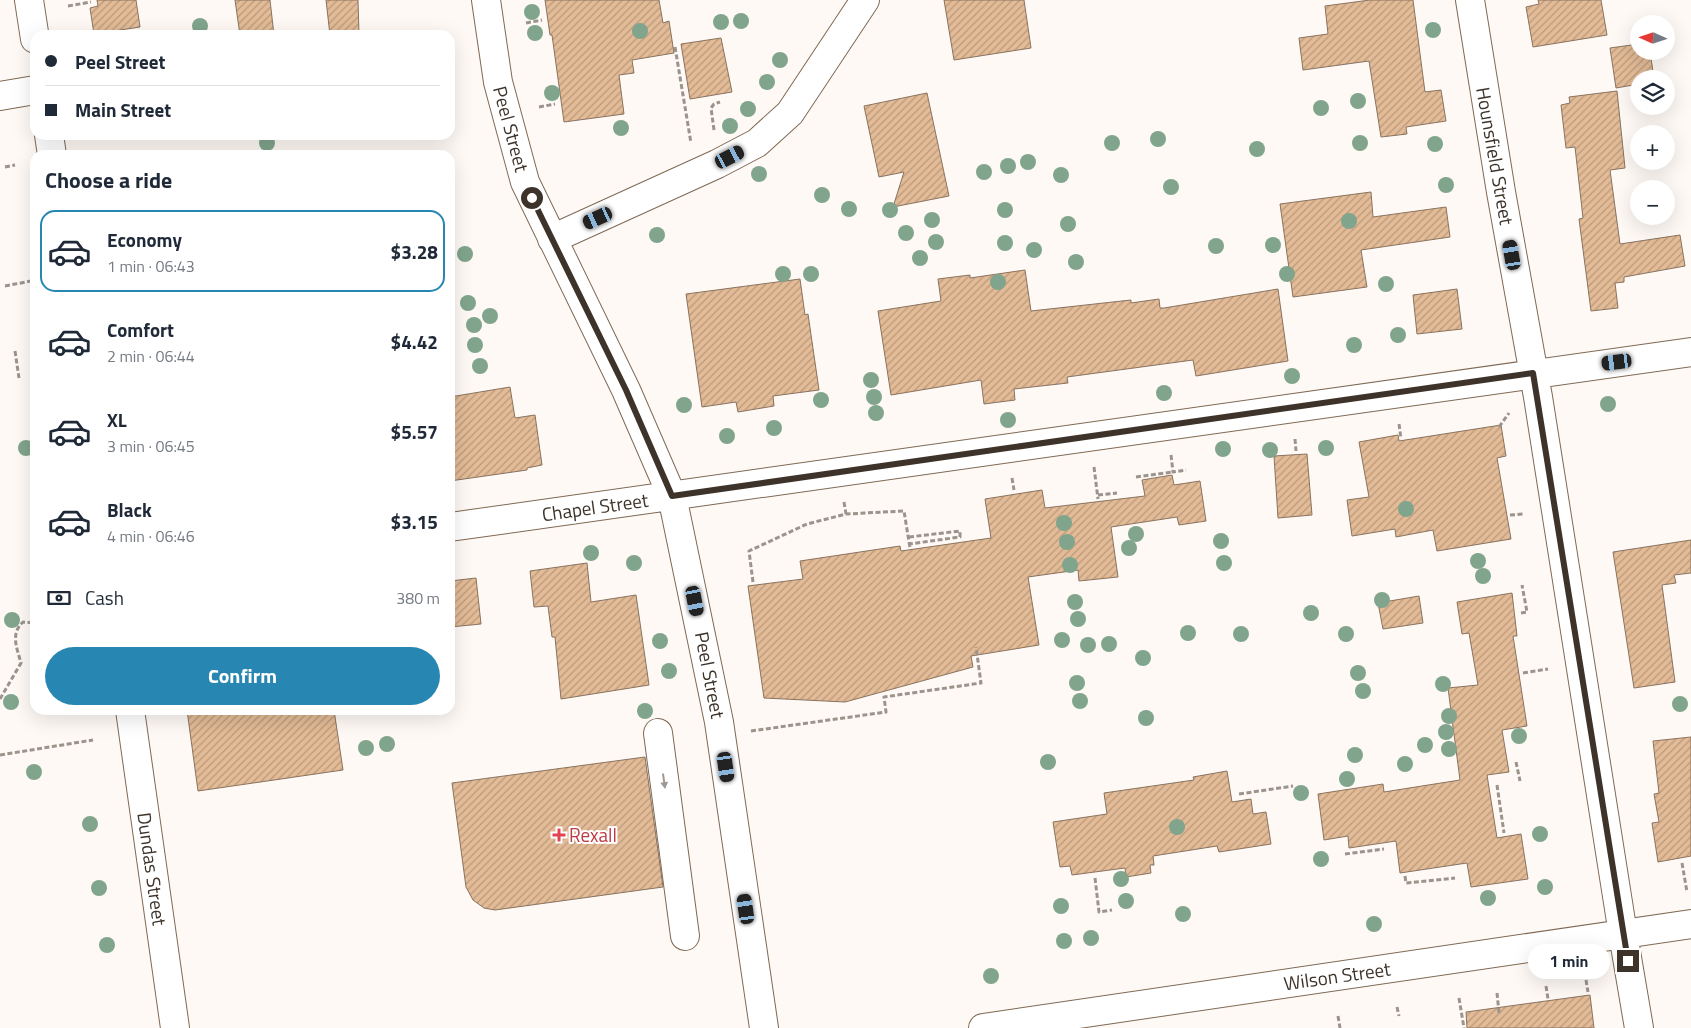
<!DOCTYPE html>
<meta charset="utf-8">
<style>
:root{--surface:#fff;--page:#f2f2f3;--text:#1f2937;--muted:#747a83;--line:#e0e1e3;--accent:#2787b2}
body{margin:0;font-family:"Titillium Web",sans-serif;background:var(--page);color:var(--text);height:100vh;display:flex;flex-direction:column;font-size:19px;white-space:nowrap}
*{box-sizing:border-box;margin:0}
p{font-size:16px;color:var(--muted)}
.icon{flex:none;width:28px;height:28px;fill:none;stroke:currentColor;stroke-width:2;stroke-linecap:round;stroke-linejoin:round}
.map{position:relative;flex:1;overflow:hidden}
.side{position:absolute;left:30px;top:150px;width:425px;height:565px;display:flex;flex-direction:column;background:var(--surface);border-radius:15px;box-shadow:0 5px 20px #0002}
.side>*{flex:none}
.banner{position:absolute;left:30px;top:30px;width:425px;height:110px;border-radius:15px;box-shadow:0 5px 20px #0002;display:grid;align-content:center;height:110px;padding:0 15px;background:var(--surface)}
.needle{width:32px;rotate:273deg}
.buttons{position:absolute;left:1630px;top:15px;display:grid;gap:10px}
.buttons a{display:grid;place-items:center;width:45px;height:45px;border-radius:50%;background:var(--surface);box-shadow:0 5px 20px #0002;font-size:25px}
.end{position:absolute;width:22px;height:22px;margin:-11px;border:6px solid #3d332a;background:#fff;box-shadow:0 0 0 2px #fff}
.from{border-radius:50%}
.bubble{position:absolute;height:35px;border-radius:18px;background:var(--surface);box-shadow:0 5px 20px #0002;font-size:16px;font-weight:700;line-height:35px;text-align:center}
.car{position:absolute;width:15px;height:30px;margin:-15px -8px;border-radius:6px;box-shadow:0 0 4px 1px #0007;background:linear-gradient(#222 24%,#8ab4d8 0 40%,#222 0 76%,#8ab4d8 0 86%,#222 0)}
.banner b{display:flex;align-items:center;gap:18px;height:48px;font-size:19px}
.banner b+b{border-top:1px solid var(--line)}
.banner i{width:12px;height:12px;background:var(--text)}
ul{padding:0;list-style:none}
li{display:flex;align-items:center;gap:15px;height:82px;margin:0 10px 8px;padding:0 5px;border:2px solid transparent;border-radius:15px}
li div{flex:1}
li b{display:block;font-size:19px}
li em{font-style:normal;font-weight:700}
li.current{border-color:var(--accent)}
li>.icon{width:45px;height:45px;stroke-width:1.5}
h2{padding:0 15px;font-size:22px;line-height:60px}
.pay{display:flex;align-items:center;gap:12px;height:55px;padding:0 15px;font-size:19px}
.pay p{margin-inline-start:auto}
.cta{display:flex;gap:10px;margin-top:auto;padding:10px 15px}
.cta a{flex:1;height:58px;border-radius:30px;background:var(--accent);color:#fff;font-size:20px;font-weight:700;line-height:58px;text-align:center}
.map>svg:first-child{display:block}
.building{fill:url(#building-hatch);stroke:#89735f}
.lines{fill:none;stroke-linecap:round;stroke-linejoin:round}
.minor-casing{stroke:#7f6955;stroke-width:30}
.major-casing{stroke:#7f6955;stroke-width:30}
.path{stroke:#9b938c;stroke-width:3;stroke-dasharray:5 2.5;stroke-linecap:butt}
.minor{stroke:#fff;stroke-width:28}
.major{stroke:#fff;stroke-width:28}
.tree{fill:#80a48c}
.oneway{fill:#9e9994}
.route{stroke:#3d332a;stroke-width:6}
.health-dot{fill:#e0444e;stroke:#fff;stroke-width:2}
.labels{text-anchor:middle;stroke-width:4;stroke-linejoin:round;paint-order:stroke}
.street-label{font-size:19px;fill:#3d332a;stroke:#fff}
.health-label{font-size:19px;fill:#be3a42;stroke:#fff;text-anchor:start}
</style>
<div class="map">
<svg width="1691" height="1028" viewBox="0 0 1691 1028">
<defs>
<pattern id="building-hatch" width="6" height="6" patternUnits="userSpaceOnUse" patternTransform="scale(1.25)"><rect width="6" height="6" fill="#e3bb97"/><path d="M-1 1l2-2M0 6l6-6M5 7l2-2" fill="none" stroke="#b9997b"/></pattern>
</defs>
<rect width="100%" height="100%" fill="#fef9f4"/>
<!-- building -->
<path class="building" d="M97 0H136L140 27 94 34 90 8 98 6Z
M235 0H270L274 35H240Z
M326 0H358L359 35H330Z
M545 0H659L663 23 669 21 674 53 632 60 634 73 619 75 624 114 564 122 552 35H550Z
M944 0H1024L1031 48 954 60Z
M1370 0H1413L1425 92 1441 90 1446 121 1406 127 1407 134 1381 137 1369 61 1303 70 1299 38 1328 34 1325 6Z
M1538 0H1601L1607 35 1533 47 1526 7 1539 4Z
M721 38 732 92 690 99 681 44Z
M1639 44V51H1650L1654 79H1639V84L1616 88 1610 48Z
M1617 91 1625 168 1610 170 1620 244 1680 235 1685 266 1624 277V282L1615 283 1618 308 1591 311 1579 219 1583 218 1575 147 1566 148 1561 105 1570 103 1569 97Z
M927 93 949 196 893 207 904 172 879 177 864 106Z
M1371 192 1373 217 1446 207 1450 237 1361 250 1367 287 1293 297 1280 204Z
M1025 270 1031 311 1131 300V303L1159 299 1160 308H1164L1278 289 1288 361 1196 376 1193 360 1067 377 1068 383 1014 389 1015 400 984 404 981 380 891 395 878 311 941 301 938 279 970 275V278Z
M800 279 805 315 808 314 819 390 773 396 774 406 738 412 736 402 702 407 686 294Z
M1457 289 1462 329 1417 334 1413 295Z
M510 387 515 418 535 415 542 465 527 468V470L450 481V397Z
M1501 425 1506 456 1497 458 1511 539 1437 551 1433 530 1396 537 1395 529 1352 536 1347 500 1369 497 1359 442 1398 435 1399 441Z
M1307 454 1312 515 1278 518 1274 456Z
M1172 475 1174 485 1200 481 1206 521 1179 525 1177 517 1111 527 1118 577 1079 581 1078 570 1028 577 1039 645 971 656 973 667 845 702 764 698 748 586 803 579 800 561 900 546 901 551 991 538 985 499 1042 490 1045 508 1145 496 1142 480Z
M1691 540V573L1674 575 1676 583 1662 585 1675 682 1634 688 1613 552Z
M587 563 591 602 636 595 649 685 561 699 555 637H552L548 606 534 607 530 571Z
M476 578 481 624 450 627V581Z
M1512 593 1517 636H1513L1527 726 1502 730 1509 772 1487 775 1497 838 1521 834 1528 879 1471 887 1467 863 1400 873 1396 841 1349 848 1348 836 1324 840 1318 794 1383 784 1384 792 1460 780 1448 688 1478 685 1469 633 1462 634 1457 602Z
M1419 596 1423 623 1383 629 1378 603Z
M187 710H334L343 770 198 791Z
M1691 737V856L1658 862 1652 823 1659 822 1654 794 1659 793 1653 741Z
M645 757 663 887 495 910 484 908 473 900 466 887 452 783Z
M1227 771 1232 802 1251 799 1253 814 1266 812 1271 844 1219 852 1217 846 1153 856 1154 865H1150L1151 873 1126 877 1125 868 1072 875 1070 866 1060 867 1053 822 1107 814 1104 793 1194 780 1193 777Z
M1590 995 1594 1028H1467L1466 1012Z"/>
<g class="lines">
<!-- minor casing -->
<g class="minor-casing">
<path id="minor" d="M486 0 498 82 525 182 626 390 672 496 719 722 764 1028
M1470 0 1501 192 1538 397 1623 934
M0 96 35 90
M552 239 717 164 757 143 790 113 865 0
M450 527 1691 352
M658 733 685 936"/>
</g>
<!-- major casing -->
<g class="major-casing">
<path id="major" d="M29 0 35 39
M49 135 52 155
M130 710 175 1028
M1623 934 1639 1028
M983 1028 1691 924"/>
</g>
<!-- path -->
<path class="path" d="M68 6 91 2
M526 23 542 20
M675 47 691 143
M539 107 555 104
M714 130 711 108 714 104 720 102
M5 167 15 165
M5 286 31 281
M15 351 19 378
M1399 424 1401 439
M1499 427 1509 413
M1295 439 1296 451
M1171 455 1173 472 1186 470
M1094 467 1098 499
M1136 477 1173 472
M1012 478 1014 490
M451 486 452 495
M1098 495 1117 493
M844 502 846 514
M1510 515 1524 514
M909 537 960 531V537L909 544
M753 582 749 551 807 524 846 514 904 511 910 548
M1521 613 1527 612 1522 585
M1523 673 1548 669
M0 699 21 663C17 648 10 634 23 622L35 623
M751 731 886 712 884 697 981 683 976 647
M0 755 93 740
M1516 762 1520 781
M1497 785 1504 833
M1239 794 1293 786
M1345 854 1384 849
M1682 863 1687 892
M1405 876 1406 883 1455 878
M1095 878 1099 912 1112 910
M1586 980 1588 992
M1546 986 1548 999
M1497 993 1499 1013
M1459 998 1464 1028
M1397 1007 1399 1016
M1338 1016 1340 1028"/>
<!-- minor -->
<use href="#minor" class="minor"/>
<!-- major -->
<use href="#major" class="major"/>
</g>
<!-- trees -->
<g class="tree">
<circle cx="532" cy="12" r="8"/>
<circle cx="741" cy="21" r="8"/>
<circle cx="721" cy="22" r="8"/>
<circle cx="200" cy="26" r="8"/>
<circle cx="1433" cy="30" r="8"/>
<circle cx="640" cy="31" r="8"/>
<circle cx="535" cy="33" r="8"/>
<circle cx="780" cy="60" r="8"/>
<circle cx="767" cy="82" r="8"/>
<circle cx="552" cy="93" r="8"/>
<circle cx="1358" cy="101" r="8"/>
<circle cx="1321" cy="108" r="8"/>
<circle cx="748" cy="109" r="8"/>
<circle cx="730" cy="126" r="8"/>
<circle cx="621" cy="128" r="8"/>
<circle cx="1158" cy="139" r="8"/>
<circle cx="267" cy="143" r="8"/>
<circle cx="1112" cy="143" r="8"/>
<circle cx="1360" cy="143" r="8"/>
<circle cx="1435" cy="144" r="8"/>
<circle cx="1257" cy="149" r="8"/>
<circle cx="1028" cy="162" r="8"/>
<circle cx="1008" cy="166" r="8"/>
<circle cx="984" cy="172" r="8"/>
<circle cx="759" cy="174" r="8"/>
<circle cx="1061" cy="175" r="8"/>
<circle cx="1446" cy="185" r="8"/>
<circle cx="1171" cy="187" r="8"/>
<circle cx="822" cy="195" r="8"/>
<circle cx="849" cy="209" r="8"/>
<circle cx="890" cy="210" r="8"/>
<circle cx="1005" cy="210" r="8"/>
<circle cx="932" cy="220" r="8"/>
<circle cx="1349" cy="221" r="8"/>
<circle cx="1068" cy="224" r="8"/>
<circle cx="906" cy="233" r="8"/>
<circle cx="657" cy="235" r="8"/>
<circle cx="936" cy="242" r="8"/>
<circle cx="1005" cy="243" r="8"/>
<circle cx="1273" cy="245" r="8"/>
<circle cx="1216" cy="246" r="8"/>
<circle cx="1034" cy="250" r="8"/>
<circle cx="465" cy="254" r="8"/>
<circle cx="920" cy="258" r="8"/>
<circle cx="1076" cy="262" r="8"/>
<circle cx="783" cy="274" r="8"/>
<circle cx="811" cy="274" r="8"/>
<circle cx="1287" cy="274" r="8"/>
<circle cx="998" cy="282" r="8"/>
<circle cx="1386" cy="284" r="8"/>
<circle cx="468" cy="303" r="8"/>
<circle cx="490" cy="316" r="8"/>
<circle cx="474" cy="325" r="8"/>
<circle cx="1398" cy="335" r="8"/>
<circle cx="475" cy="345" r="8"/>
<circle cx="1354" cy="345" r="8"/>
<circle cx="480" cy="366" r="8"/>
<circle cx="1292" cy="376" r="8"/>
<circle cx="871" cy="380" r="8"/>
<circle cx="1164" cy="393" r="8"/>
<circle cx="874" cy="397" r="8"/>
<circle cx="821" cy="400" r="8"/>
<circle cx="1608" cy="404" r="8"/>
<circle cx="684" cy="405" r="8"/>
<circle cx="876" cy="413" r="8"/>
<circle cx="1008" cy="420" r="8"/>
<circle cx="774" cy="428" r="8"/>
<circle cx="727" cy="436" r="8"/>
<circle cx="26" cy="448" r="8"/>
<circle cx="1326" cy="448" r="8"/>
<circle cx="1223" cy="449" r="8"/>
<circle cx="1270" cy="450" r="8"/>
<circle cx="1406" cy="509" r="8"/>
<circle cx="1064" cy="523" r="8"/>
<circle cx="1136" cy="534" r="8"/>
<circle cx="1221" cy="541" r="8"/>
<circle cx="1067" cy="542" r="8"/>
<circle cx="1129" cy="548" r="8"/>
<circle cx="591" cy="553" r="8"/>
<circle cx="1478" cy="561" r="8"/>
<circle cx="634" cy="563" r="8"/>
<circle cx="1224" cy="563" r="8"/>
<circle cx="1070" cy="565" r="8"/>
<circle cx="1483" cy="576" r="8"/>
<circle cx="1382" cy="600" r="8"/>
<circle cx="1075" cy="602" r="8"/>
<circle cx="1311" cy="613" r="8"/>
<circle cx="1078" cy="619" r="8"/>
<circle cx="12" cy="620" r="8"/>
<circle cx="1188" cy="633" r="8"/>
<circle cx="1241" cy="634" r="8"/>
<circle cx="1346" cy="634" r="8"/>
<circle cx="1062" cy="640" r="8"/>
<circle cx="660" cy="641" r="8"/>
<circle cx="1109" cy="644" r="8"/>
<circle cx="1088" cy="645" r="8"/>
<circle cx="1143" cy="658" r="8"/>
<circle cx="669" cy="671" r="8"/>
<circle cx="1358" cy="673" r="8"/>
<circle cx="1077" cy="683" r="8"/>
<circle cx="1443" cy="684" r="8"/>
<circle cx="1363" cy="691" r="8"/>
<circle cx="1080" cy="701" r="8"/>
<circle cx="11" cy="702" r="8"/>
<circle cx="1680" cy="704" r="8"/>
<circle cx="645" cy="711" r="8"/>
<circle cx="1449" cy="716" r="8"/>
<circle cx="1146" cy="718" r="8"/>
<circle cx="1446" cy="732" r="8"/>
<circle cx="1519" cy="736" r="8"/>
<circle cx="387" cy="744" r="8"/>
<circle cx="1425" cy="745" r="8"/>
<circle cx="366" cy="748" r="8"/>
<circle cx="1449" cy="749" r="8"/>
<circle cx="1355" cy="755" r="8"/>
<circle cx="1048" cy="762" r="8"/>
<circle cx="1405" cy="764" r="8"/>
<circle cx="34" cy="772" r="8"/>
<circle cx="1347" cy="779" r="8"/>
<circle cx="1301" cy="793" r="8"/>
<circle cx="90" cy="824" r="8"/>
<circle cx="1177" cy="827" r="8"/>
<circle cx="1540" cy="834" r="8"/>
<circle cx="1321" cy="859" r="8"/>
<circle cx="1121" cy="879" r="8"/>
<circle cx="1545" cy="887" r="8"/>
<circle cx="99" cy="888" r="8"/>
<circle cx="1488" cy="898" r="8"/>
<circle cx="1126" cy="901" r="8"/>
<circle cx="1061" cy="906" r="8"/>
<circle cx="1183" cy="914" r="8"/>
<circle cx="1374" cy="924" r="8"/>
<circle cx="1091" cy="938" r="8"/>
<circle cx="1064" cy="941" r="8"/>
<circle cx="107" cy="945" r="8"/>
<circle cx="991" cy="976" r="8"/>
</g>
<!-- one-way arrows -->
<defs><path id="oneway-solid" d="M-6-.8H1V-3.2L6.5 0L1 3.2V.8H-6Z" transform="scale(1.25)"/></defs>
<use class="oneway" href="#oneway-solid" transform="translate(664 781) rotate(82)"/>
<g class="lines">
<!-- route -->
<path class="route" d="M532 198 626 390 672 496 1533 373 1628 961"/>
</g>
<!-- markers -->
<path class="health-dot" d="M556.5 827.5h5v5h5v5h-5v5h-5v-5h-5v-5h5z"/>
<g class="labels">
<!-- street labels -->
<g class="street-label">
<text transform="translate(511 129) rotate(75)" y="7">Peel Street</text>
<text transform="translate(1495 156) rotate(80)" y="7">Hounsfield Street</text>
<text transform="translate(595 507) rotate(-8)" y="7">Chapel Street</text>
<text transform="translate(710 675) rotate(79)" y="7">Peel Street</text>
<text transform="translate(152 869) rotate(82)" y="7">Dundas Street</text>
<text transform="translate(1337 976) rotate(-8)" y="7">Wilson Street</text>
</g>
<!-- health labels -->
<g class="health-label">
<text x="569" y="842">Rexall</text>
</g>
</g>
</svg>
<div class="buttons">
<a><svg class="needle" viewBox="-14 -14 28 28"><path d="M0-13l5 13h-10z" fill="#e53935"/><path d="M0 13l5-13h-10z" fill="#747a83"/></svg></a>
<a><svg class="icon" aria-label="layers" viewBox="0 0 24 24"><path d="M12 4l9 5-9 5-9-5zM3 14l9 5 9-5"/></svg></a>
<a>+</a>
<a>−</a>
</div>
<i class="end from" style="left:532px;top:198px"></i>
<i class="end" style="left:1628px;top:961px"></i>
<div class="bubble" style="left:1528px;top:944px;width:82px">1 min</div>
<i class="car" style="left:730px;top:157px;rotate:63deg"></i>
<i class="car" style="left:598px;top:218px;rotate:245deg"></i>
<i class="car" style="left:1512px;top:255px;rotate:350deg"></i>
<i class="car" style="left:1617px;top:362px;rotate:263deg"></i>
<i class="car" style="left:695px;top:601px;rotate:169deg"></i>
<i class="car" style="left:726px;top:767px;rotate:172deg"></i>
<i class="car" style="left:746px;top:909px;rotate:352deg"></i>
<div class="banner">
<b><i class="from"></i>Peel Street</b>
<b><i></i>Main Street</b>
</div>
<section class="side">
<h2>Choose a ride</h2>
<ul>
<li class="current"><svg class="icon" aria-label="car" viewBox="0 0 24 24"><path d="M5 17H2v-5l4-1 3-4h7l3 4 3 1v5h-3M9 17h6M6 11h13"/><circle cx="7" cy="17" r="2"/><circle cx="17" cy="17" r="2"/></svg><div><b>Economy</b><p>1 min · 06:43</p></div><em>$3.28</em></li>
<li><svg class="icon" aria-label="car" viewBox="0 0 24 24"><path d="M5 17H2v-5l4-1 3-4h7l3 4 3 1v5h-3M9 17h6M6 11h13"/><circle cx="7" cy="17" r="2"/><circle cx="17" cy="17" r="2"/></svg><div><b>Comfort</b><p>2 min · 06:44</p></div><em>$4.42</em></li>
<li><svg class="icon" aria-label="car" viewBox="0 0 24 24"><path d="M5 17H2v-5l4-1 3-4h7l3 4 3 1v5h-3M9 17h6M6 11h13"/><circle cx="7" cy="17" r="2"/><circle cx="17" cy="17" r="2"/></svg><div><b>XL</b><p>3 min · 06:45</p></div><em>$5.57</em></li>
<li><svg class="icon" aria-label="car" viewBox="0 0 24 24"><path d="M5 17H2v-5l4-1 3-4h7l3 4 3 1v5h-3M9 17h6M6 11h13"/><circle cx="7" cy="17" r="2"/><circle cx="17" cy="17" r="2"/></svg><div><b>Black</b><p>4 min · 06:46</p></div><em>$3.15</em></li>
</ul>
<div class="pay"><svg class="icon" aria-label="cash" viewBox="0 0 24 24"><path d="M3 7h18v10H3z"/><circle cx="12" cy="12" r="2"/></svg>Cash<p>380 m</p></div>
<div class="cta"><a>Confirm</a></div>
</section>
</div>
